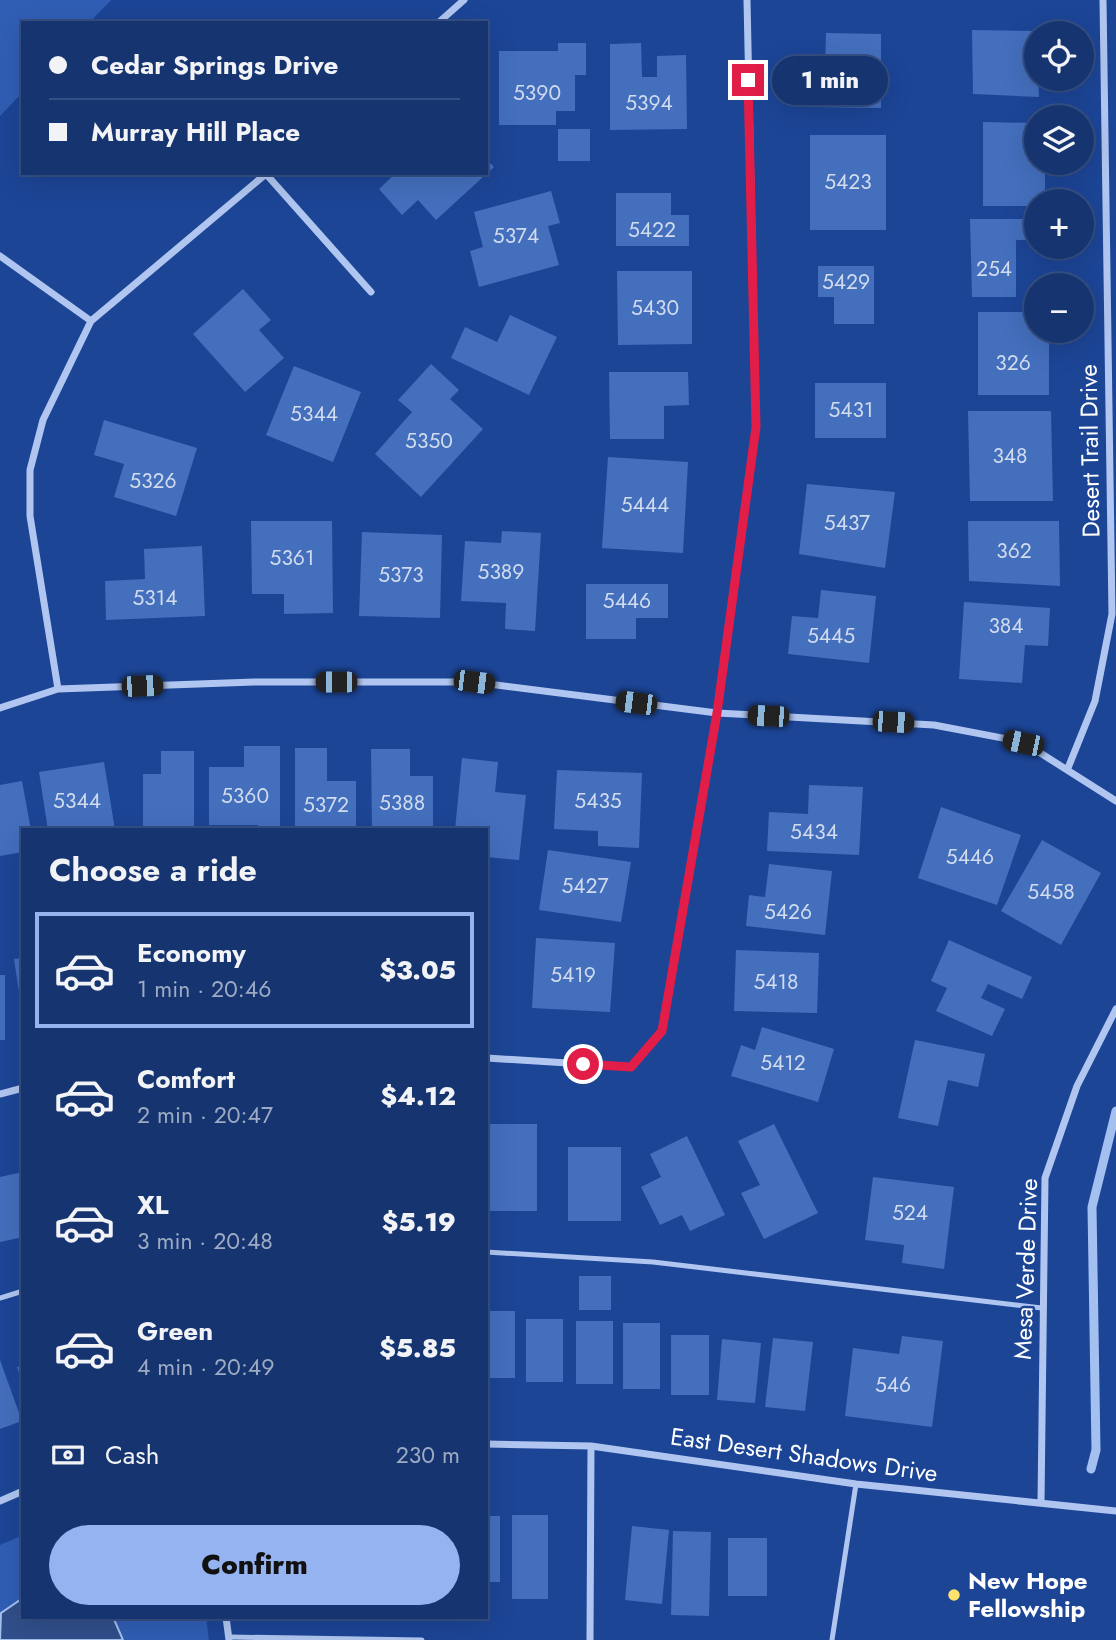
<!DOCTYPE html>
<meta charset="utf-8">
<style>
:root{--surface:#153470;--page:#1e3c75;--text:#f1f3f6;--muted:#9daac3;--line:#344f83;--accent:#95b2f1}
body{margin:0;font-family:Jost,sans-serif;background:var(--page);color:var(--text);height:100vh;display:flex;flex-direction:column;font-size:26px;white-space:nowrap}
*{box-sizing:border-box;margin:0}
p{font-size:23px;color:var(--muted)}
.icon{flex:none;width:38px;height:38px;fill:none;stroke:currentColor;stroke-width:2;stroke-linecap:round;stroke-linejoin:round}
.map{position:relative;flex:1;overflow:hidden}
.details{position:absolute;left:21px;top:828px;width:467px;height:791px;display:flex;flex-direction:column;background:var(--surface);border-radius:0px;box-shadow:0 7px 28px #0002,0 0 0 2px var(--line)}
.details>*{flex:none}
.guide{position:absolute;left:21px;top:21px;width:467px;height:154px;border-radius:0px;box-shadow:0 7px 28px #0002,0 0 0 2px var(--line);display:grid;align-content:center;height:154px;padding:0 28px;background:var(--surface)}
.buttons{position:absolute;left:1024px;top:21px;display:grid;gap:14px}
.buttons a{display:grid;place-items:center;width:70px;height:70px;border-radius:50%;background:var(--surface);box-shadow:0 7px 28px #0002,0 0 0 2px var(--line);font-size:35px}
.end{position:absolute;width:32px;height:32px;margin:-16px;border:9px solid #e11d48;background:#fff;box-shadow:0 0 0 4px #fff}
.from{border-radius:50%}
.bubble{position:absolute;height:49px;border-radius:24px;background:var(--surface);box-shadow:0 7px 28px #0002,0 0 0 2px var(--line);font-size:23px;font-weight:800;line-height:49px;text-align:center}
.car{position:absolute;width:21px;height:42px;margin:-21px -10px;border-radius:9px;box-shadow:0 0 5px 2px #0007;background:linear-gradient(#222 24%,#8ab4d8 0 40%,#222 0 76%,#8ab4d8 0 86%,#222 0)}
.guide b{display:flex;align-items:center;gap:24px;height:66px;font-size:26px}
.guide b+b{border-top:2px solid var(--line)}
.guide i{width:18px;height:18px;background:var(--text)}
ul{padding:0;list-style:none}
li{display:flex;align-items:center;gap:21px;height:116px;margin:0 14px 10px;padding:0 14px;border:4px solid transparent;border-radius:0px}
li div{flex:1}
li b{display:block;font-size:26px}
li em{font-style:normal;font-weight:800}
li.active{border-color:var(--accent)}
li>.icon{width:63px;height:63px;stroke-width:1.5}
h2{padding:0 28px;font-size:32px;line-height:84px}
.pay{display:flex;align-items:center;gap:18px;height:77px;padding:0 28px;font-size:26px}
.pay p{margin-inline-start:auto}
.action{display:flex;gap:14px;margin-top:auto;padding:14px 28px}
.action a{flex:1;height:80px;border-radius:42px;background:var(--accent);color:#111;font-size:28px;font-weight:800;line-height:80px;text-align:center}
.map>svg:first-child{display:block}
.green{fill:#305eb4}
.water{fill:#314f8b;stroke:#a3c0f1;stroke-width:2}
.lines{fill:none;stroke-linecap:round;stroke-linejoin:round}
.stream{stroke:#a3c0f1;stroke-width:9}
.building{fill:#446fbd}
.service{stroke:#b0c6f0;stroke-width:5}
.minor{stroke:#b0c6f0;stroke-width:7}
.route{stroke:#e11d48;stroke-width:9}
.poi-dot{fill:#ffe36e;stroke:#1c4596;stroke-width:2.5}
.labels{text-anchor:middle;stroke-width:5;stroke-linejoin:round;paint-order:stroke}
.number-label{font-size:21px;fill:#d0dbee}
.street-label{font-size:24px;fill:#fff;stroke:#1c4596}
.poi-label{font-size:24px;font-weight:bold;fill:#fff;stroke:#1c4596;text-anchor:start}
</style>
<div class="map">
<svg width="1116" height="1640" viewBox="0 0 1116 1640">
<rect width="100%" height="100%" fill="#1c4596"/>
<!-- green -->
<path class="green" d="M0 0H111L89 23H23V92L0 116Z
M23 1535V1617H206L209 1640H0V1545Z"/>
<!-- water -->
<path class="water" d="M23 1598V1617H113L123 1640H0L1 1613Z"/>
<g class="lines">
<!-- stream -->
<path class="stream" d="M1091 1469 1096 1450 1092 1207 1116 1111"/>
</g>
<!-- building -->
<path class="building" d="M972 30 1036 31 1039 97 973 94Z
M826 33 881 34V108L813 107V69H825Z
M558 43H586V75H575V111H556V125H499V51H558Z
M641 43 642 77H657V56L686 55 687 129 610 130V44Z
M983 122 1036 123V163H1045V201H1036V206H983Z
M558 129H590V161H558Z
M810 135H886V230H810Z
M486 159 494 167 436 220 418 200 402 215 379 189 396 173H486Z
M551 191 560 223 548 226 559 265 479 287 470 251 483 247 474 212Z
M616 193H671V215H689V246H616Z
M970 219H1029V240H1016V297H972Z
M818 266H874V324H834V297H818Z
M617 271H692V344L618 345Z
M243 289 271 320 259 330 284 358 245 392 193 334Z
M978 312H1036V331H1049V395H978Z
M510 315 557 337 529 395 451 358 465 327 497 342Z
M431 364 459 390 450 399 483 429 421 497 375 454 412 412 398 400Z
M294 366 361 392 333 462 266 435Z
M609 372H688L689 405 664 406V439H610Z
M815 383H886V438H815Z
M968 411H1051L1053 501H970Z
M104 420 197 448 176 516 114 497 124 464 94 455Z
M608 457 688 462 683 553 602 548Z
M807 484 895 492 885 568 799 554Z
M251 521H332L333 613 284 614V594H252Z
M968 521H1059L1060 586 969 581Z
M502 531 541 533 535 631 505 629 506 603 461 601 465 541 501 543Z
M362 532 442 535 440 618 359 616Z
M202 546 205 616 106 620 105 581 145 579 144 549Z
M586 584H668V618H636V639H586Z
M821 590 876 596 869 663 788 654 792 616 818 618Z
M964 602 1050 608 1048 646 1025 645 1022 683 959 679Z
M244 746H280V830H258V825H209V767H244Z
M295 748H327V781H356V830H295Z
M371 749H410V776H433V830H372Z
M161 751H194V827H143V774H161Z
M462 758 498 762 495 792 526 795 519 860 486 857V830H455Z
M104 762 115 830H48L39 772Z
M557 770 642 773 639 848 598 846V831L554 829Z
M22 781 31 830H23V852L0 856V785Z
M809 785 863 787 859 855 767 851 769 812 808 814Z
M941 807 1021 835 997 905 918 878Z
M1042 840 1101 873 1061 945 1001 911Z
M548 850 631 862 621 922 539 910Z
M769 864 832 871 825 935 746 926 749 895 765 897Z
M536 938 615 943 610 1012 532 1008Z
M949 940 1032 977 1022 999 988 984 981 998 1005 1009 992 1036 936 1011 947 988 931 981Z
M736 950 819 953 817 1013 734 1011Z
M23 958V1005H21L14 959Z
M0 975H5V1040H0Z
M762 1027 834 1049 818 1102 731 1076 741 1045 755 1050Z
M915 1040 985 1054 978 1087 948 1080 938 1126 898 1118Z
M486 1124H537V1211H486Z
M774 1124 818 1213 764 1239 741 1193 760 1185 738 1141Z
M687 1136 725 1215 690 1231 682 1215 660 1225 641 1187 661 1177 650 1154Z
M568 1147H621V1221H568Z
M23 1172V1237L0 1242V1177Z
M873 1177 954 1187 944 1269 902 1263 904 1245 865 1240Z
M579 1276H611V1310H579Z
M486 1311H515V1378H486Z
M526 1319H563V1382H526Z
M576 1321H613V1384H576Z
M623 1323H660V1389H623Z
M671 1335H709V1395H671Z
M902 1336 943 1341 932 1427 845 1416 853 1348 899 1354Z
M773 1338 813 1342 805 1411 765 1407Z
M722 1339 761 1343 755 1403 717 1400Z
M0 1360 22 1421 0 1429Z
M23 1365V1382H22L17 1367Z
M512 1515H548V1599H512Z
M486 1516H500V1582H486Z
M632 1526 669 1530 662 1604 625 1600Z
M673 1531 711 1532 709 1616 671 1615Z
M728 1538H767V1596H728Z"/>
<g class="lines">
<!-- service -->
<path class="service" d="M486 1252 653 1262 1042 1308
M0 1298 23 1291
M230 1637 422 1640
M832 1640 856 1484"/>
<!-- minor -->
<path class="minor" d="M438 23 464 0
M266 174 371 292
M0 256 91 321
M58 689 30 516V470L43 420 91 321 267 173
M0 708 58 689 254 682H473L717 713 934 725 1023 742 1116 801
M1068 768 1095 701 1112 614 1103 0
M486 1058 631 1067 662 1031 717 713 756 427 747 0
M0 1094 23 1088
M486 1444 591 1446 856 1484 1116 1511
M0 1501 23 1491
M1041 1503 1045 1178 1077 1086 1116 1009
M226 1617 229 1640
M590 1640 591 1446"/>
</g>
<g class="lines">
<!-- route -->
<path class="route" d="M583 1064 631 1067 662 1031 717 713 756 427 748 80"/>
</g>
<!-- markers -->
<circle class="poi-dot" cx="954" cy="1595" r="7"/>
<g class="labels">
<!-- number labels -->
<g class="number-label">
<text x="537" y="100">5390</text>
<text x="649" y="110">5394</text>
<text x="848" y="189">5423</text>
<text x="652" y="237">5422</text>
<text x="516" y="243">5374</text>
<text x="994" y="276">254</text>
<text x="846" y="289">5429</text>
<text x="655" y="315">5430</text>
<text x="1013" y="370">326</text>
<text x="851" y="417">5431</text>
<text x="314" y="421">5344</text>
<text x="429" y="448">5350</text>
<text x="1010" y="463">348</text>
<text x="153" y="488">5326</text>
<text x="645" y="512">5444</text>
<text x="847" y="530">5437</text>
<text x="1014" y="558">362</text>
<text x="292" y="565">5361</text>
<text x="501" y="579">5389</text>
<text x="401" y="582">5373</text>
<text x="155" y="605">5314</text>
<text x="627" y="608">5446</text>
<text x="1006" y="633">384</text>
<text x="831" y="643">5445</text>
<text x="245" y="803">5360</text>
<text x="77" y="808">5344</text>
<text x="598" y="808">5435</text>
<text x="402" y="810">5388</text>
<text x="326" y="812">5372</text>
<text x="814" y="839">5434</text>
<text x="970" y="864">5446</text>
<text x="585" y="893">5427</text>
<text x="1051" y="899">5458</text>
<text x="788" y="919">5426</text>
<text x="573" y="982">5419</text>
<text x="776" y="989">5418</text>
<text x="783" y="1070">5412</text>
<text x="910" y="1220">524</text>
<text x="893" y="1392">546</text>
</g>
<!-- street labels -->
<g class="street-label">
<text transform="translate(1090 451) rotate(-91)" y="8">Desert Trail Drive</text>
<text transform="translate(1026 1269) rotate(-88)" y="8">Mesa Verde Drive</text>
<text transform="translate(804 1455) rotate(8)" y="8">East Desert Shadows Drive</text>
</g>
<!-- poi labels -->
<g class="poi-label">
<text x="968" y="1589">New Hope<tspan x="968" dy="28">Fellowship</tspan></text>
</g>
</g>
</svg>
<div class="buttons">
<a><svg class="icon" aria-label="locate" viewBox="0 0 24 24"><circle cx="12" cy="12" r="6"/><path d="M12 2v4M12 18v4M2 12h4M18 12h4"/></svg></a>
<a><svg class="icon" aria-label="layers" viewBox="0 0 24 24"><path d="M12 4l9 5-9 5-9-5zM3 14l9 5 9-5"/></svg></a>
<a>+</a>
<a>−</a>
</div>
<i class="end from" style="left:583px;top:1064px"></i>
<i class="end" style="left:748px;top:80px"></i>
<div class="bubble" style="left:772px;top:56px;width:116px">1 min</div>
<i class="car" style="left:336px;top:682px;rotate:270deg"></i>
<i class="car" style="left:474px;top:682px;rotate:97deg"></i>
<i class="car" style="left:142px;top:686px;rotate:88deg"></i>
<i class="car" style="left:636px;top:703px;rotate:277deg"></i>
<i class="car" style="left:768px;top:716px;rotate:273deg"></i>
<i class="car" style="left:893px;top:722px;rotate:93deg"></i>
<i class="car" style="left:1023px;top:743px;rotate:282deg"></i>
<div class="guide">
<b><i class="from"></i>Cedar Springs Drive</b>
<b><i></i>Murray Hill Place</b>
</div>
<section class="details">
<h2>Choose a ride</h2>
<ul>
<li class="active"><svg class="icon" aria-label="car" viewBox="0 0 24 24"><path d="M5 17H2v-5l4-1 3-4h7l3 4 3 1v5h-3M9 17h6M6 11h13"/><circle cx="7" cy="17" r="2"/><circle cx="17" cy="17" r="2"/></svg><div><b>Economy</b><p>1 min · 20:46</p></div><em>$3.05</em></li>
<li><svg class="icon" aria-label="car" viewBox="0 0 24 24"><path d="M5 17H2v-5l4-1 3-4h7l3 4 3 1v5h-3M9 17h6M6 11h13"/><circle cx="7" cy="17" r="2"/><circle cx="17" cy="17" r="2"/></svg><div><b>Comfort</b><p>2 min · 20:47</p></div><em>$4.12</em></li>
<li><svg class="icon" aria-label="car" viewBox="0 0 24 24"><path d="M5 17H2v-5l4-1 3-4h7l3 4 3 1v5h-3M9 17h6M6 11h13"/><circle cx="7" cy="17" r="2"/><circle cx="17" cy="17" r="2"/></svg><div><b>XL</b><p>3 min · 20:48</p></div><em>$5.19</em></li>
<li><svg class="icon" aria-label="car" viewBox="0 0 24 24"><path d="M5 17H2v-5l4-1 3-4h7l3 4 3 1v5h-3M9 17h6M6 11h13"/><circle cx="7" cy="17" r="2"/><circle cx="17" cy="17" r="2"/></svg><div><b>Green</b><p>4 min · 20:49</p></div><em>$5.85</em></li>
</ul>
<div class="pay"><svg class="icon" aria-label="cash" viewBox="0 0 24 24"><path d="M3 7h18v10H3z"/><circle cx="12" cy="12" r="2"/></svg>Cash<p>230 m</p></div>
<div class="action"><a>Confirm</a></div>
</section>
</div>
